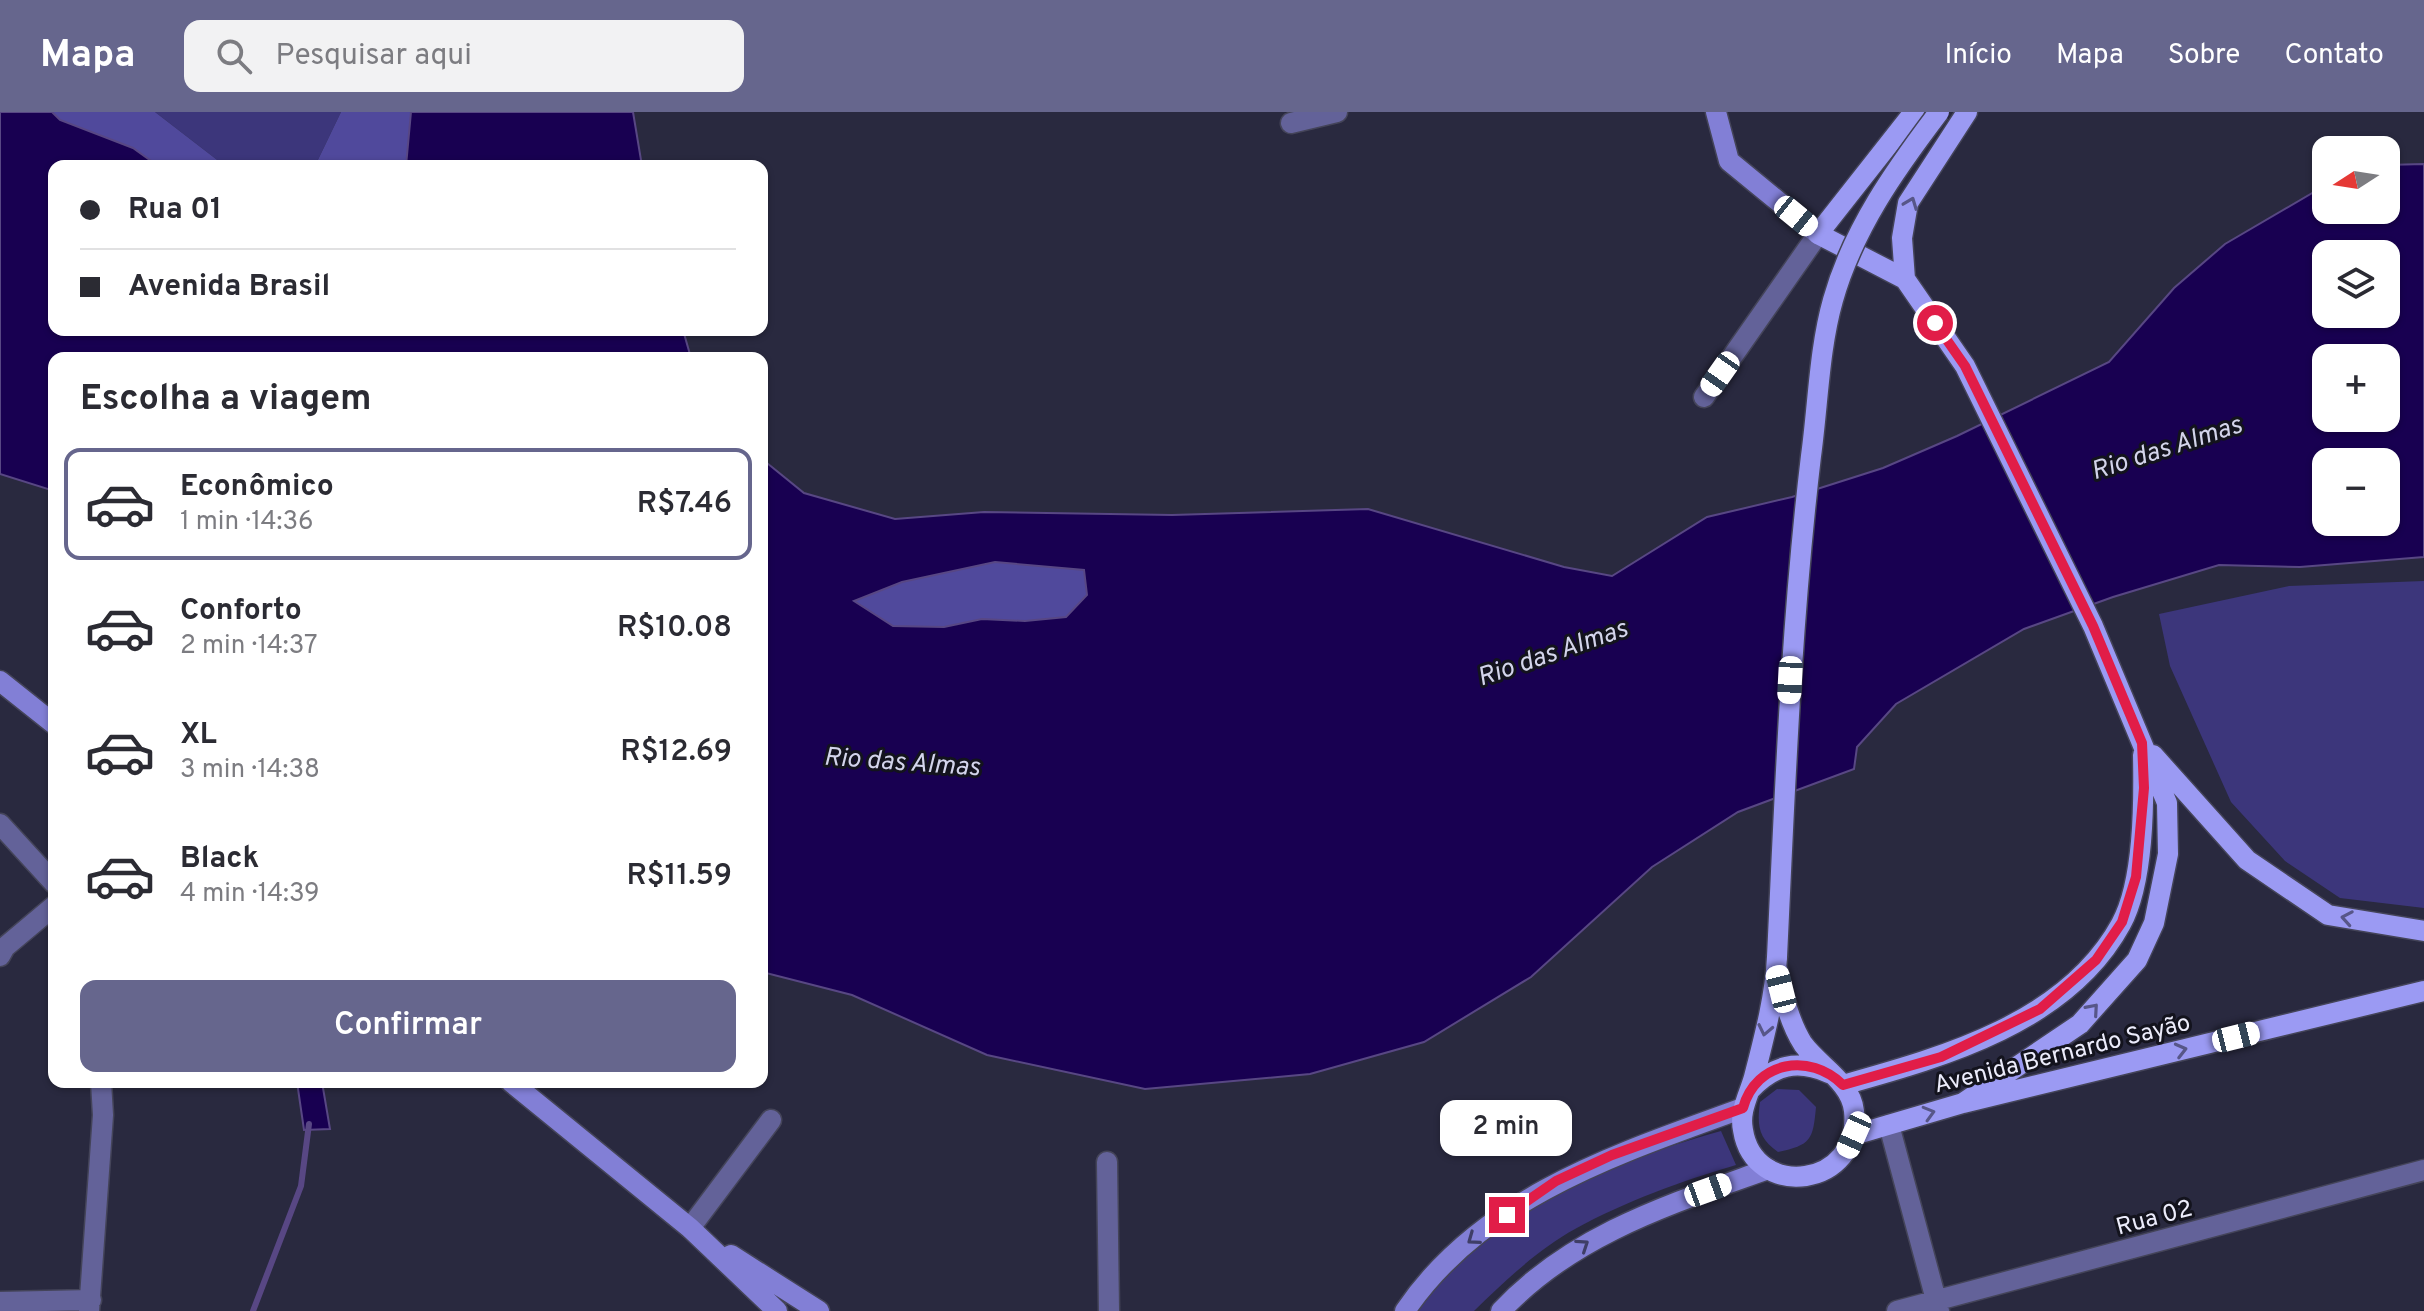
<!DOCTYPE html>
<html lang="pt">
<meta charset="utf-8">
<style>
:root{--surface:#fff;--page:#f2f2f3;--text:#2b2b33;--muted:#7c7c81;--line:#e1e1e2;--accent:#66668d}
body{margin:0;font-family:Overpass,sans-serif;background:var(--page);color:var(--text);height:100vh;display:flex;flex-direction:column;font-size:30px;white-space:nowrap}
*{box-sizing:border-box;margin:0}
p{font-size:26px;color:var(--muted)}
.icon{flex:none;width:44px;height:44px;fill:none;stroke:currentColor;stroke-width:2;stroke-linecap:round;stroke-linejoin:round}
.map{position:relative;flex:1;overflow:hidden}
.panel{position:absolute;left:48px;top:240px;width:720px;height:736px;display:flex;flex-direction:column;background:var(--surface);border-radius:16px;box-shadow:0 2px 6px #0004}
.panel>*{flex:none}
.guide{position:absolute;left:48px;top:48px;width:720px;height:176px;border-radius:16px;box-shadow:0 2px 6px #0004;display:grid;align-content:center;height:176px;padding:0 32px;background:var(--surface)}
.needle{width:52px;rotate:258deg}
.controls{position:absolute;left:2312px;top:24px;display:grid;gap:16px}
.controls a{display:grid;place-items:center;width:88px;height:88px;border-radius:16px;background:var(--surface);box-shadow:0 2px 6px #0004;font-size:40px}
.end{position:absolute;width:36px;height:36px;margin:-18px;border:10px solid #e11d48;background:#fff;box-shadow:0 0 0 4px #fff}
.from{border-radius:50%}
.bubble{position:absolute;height:56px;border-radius:16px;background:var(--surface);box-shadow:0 2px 6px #0004;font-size:26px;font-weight:600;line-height:56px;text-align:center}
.car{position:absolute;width:24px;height:48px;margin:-24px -12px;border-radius:10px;box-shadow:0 0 6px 2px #0007;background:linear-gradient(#fff 24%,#345 0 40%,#fff 0 76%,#345 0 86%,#fff 0)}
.guide b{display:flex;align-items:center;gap:28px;height:76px;font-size:30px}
.guide b+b{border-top:2px solid var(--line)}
.guide i{width:20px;height:20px;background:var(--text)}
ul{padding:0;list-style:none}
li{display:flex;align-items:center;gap:24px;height:112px;margin:0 16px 12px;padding:0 16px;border:4px solid transparent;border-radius:16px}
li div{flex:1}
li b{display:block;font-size:30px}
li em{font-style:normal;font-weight:600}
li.active{border-color:var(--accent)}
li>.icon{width:72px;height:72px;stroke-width:1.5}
h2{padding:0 32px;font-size:36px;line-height:96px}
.button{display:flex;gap:16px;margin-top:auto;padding:16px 32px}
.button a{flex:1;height:92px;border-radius:16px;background:var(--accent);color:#fff;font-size:32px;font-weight:600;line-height:92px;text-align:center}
header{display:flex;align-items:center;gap:48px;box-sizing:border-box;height:112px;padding:0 40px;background:var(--accent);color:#fff}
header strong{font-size:38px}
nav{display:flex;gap:44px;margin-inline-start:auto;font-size:28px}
.search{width:560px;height:72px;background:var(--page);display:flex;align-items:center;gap:20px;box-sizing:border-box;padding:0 28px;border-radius:16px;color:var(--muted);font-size:30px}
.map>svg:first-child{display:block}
.green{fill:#3c367b}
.forest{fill:#50499c}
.water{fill:#180051;stroke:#584784;stroke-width:2;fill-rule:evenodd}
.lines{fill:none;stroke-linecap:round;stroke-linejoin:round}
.stream{stroke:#584784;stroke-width:6}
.street-casing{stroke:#444459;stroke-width:23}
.secondary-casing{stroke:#444459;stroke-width:23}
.primary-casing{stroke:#444459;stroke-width:23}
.street{stroke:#636299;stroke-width:20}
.secondary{stroke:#827fd6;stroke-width:20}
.primary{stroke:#9b9af3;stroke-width:20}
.primary-bridge-casing{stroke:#444459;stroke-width:23;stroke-linecap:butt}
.primary-bridge{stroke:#9b9af3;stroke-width:20}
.oneway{stroke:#575688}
.oneway2{stroke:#3f3e67}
.route{stroke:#e11d48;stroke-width:10}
.labels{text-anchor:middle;stroke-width:6;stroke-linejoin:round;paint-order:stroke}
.street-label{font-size:24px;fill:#ececfb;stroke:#13131d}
.water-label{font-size:26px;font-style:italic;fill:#d3d4eb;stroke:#13131d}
</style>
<header>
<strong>Mapa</strong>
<div class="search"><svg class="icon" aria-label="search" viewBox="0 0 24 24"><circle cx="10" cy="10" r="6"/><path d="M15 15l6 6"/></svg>Pesquisar aqui</div>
<nav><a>Início</a><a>Mapa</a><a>Sobre</a><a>Contato</a></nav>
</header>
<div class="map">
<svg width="2424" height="1199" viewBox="0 0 2424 1199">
<rect width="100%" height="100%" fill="#29293f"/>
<!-- green -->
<path class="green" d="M155 0H341L315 54H225Z
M2424 469V796L2340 786 2285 749 2231 690 2170 554 2159 502 2289 474Z
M1777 977 1799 978 1816 995C1813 1028 1811 1033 1778 1040 1758 1026 1757 1013 1760 990Z
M1721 1019 1736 1053C1684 1068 1624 1090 1575 1117 1537 1138 1505 1169 1474 1199H1417C1478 1105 1618 1047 1721 1019Z"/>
<!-- forest -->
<path class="forest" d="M52 0H155L225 54H158L133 36 60 8Z
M341 0H411L406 54H315Z
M995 450 1085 458 1087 483 1067 505 1025 509 982 507 944 515 893 514 853 488 902 470Z"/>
<!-- water -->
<path class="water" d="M0 0H52L60 8 133 36 158 54H54V218H683L691 246H54V379L0 362Z
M411 0H633L642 54H406Z
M2424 52V445L2300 455 2219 453 2113 485 2024 517 1896 592 1857 635 1854 657 1738 700 1652 755 1531 865 1424 930 1310 962 1145 977 987 943 852 883 762 860V347L804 381 895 407 984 400 1172 403 1368 397 1564 455 1612 464 1707 405 1792 385 1883 356 1957 324 2109 250 2174 176 2225 132 2326 73V98H2386V53ZM2326 142H2386V202H2326ZM2326 246H2386V306H2326ZM2326 350H2386V410H2326ZM995 450 1084 458 1087 483 1066 505 1025 509 982 507 944 515 893 514 854 489 902 470Z
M297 970H322L330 1017 304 1018Z"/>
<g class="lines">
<!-- stream -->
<path class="stream" d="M253 1199 301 1074 309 1012"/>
<!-- street casing -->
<g class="street-casing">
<path id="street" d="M1291 11 1337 0
M1704 285 1818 122
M0 712 54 771
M0 844 5 835 54 794
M1889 1013 1939 1199
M1107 1050 1109 1199
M690 1116 771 1008
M0 1190 91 1188
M89 1199 103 1003 101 970
M1897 1199 2424 1058"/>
</g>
<!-- secondary casing -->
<g class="secondary-casing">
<path id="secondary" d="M1716 0 1729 49 1818 122
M0 569 54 612
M511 970 690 1116 777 1199
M731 1143 819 1199
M1405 1199C1483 1084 1620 1041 1743 996
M1501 1199C1573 1122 1671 1092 1768 1057"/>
</g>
<!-- primary casing -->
<g class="primary-casing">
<path id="primary" d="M1914 0 1818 122 1905 167 1965 254 2093 514 2167 691 2168 742 2154 811 2137 848 2080 912 1963 991
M1905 167 1902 126 1908 91 1967 0
M2153 643 2247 748 2328 803 2424 819
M1777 857C1783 882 1789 910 1803 932 1819 954 1851 970 1854 999 1862 1076 1754 1089 1743 1018 1739 999 1749 983 1754 965 1764 926 1775 885 1777 845
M1843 973C1943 945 2067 911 2121 812 2144 770 2144 691 2143 643
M1751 977C1774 953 1797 947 1829 961
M1854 1023 1963 991 2424 879"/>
</g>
<!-- street -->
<use href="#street" class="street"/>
<!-- secondary -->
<use href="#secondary" class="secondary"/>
<!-- primary -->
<use href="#primary" class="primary"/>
<!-- primary-bridge casing -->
<g class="primary-bridge-casing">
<path id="primary-bridge" d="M1777 845C1785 678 1791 511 1811 344 1818 294 1819 237 1833 188 1853 117 1895 58 1939 0"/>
</g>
<!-- primary-bridge -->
<use href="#primary-bridge" class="primary-bridge"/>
</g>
<!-- one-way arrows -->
<defs><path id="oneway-chevron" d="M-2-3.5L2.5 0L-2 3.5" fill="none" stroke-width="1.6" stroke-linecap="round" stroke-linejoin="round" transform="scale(2)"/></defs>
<g class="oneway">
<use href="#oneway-chevron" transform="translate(1911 91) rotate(-69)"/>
<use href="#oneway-chevron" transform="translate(2347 806) rotate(-170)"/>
<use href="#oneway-chevron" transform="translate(2093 897) rotate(-49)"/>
<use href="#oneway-chevron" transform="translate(1765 918) rotate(102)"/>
<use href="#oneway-chevron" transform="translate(2181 938) rotate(-14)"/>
<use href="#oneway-chevron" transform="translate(1929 1001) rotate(-16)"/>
</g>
<g class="oneway2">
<use href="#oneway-chevron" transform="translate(1473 1127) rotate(144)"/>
<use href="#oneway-chevron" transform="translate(1583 1133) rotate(-34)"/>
</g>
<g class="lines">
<!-- route -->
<path class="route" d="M1507 1103 1556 1069 1612 1043 1743 996C1756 949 1810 940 1843 973L1941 945 2040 897 2096 848 2122 810 2136 765 2144 676 2142 631 2093 514 1965 254 1935 211"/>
</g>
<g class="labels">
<!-- street labels -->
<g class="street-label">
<text transform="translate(2062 941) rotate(-14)" y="8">Avenida Bernardo Sayão</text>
<text transform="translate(2154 1105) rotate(-15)" y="8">Rua 02</text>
</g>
<!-- water labels -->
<g class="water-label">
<text transform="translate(2166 335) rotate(-18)" y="9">Rio das Almas</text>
<text transform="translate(1552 540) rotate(-19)" y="9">Rio das Almas</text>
<text transform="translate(902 649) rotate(4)" y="9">Rio das Almas</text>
</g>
</g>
</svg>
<div class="controls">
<a><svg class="needle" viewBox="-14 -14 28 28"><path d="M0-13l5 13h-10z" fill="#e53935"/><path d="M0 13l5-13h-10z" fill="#7c7c81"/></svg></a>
<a><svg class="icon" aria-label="layers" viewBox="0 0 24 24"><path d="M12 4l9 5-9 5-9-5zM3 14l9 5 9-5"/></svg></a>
<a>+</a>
<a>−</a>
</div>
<i class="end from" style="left:1935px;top:211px"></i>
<i class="end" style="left:1507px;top:1103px"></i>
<div class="bubble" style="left:1440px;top:988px;width:132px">2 min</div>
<i class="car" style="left:1796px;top:104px;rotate:129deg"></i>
<i class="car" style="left:1720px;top:262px;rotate:215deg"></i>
<i class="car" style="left:1790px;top:568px;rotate:183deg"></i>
<i class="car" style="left:1781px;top:877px;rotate:346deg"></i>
<i class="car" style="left:2236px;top:925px;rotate:76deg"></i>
<i class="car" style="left:1854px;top:1023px;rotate:204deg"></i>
<i class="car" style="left:1708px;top:1078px;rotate:70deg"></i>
<div class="guide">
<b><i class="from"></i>Rua 01</b>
<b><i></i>Avenida Brasil</b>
</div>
<section class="panel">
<h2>Escolha a viagem</h2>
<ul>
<li class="active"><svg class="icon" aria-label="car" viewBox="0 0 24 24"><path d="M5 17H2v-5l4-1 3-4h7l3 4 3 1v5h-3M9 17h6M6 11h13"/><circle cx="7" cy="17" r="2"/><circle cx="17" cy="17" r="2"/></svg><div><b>Econômico</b><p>1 min · 14:36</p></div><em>R$7.46</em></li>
<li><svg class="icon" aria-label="car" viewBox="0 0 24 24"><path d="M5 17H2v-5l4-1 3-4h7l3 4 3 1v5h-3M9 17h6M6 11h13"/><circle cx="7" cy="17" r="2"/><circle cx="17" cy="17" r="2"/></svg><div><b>Conforto</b><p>2 min · 14:37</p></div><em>R$10.08</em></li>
<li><svg class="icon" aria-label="car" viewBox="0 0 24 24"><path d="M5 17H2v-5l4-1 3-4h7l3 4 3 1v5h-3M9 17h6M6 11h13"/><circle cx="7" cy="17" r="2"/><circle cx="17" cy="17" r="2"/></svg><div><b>XL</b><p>3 min · 14:38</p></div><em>R$12.69</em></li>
<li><svg class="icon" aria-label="car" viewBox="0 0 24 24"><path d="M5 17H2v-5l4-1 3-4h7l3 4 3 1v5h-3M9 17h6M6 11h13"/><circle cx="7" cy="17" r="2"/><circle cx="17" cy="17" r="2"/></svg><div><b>Black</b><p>4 min · 14:39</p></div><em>R$11.59</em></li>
</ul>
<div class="button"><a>Confirmar</a></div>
</section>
</div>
